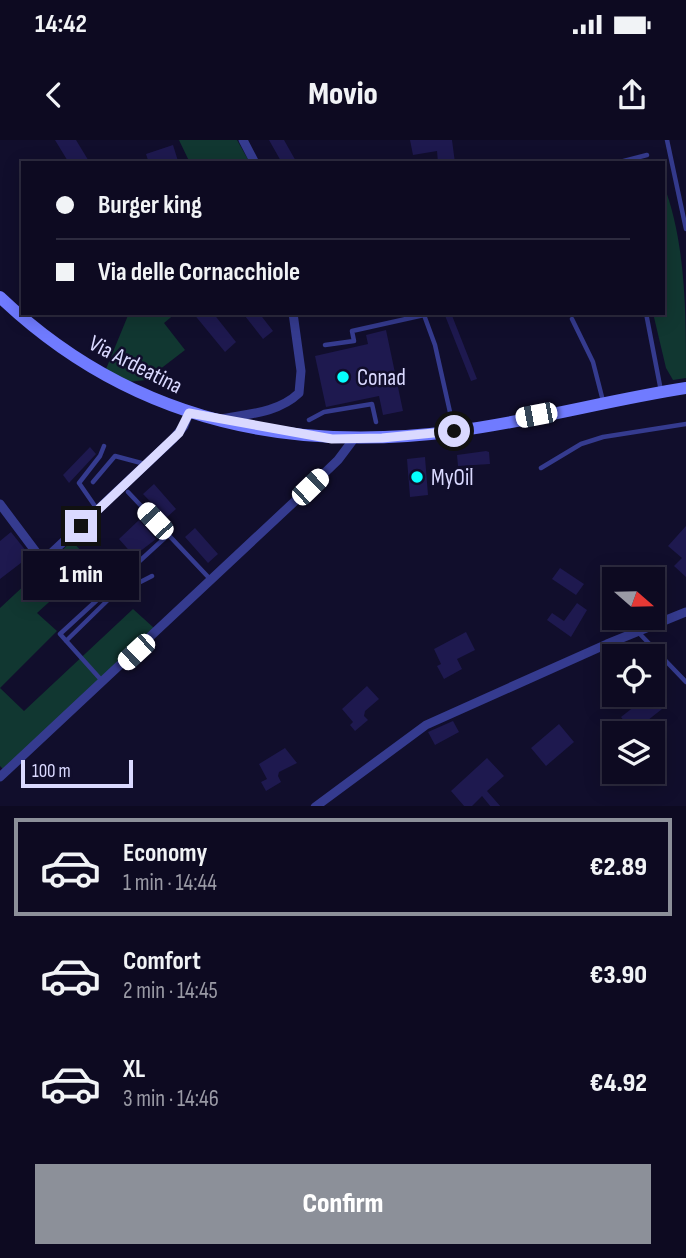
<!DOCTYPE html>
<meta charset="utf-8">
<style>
:root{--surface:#0d0a21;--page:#16132a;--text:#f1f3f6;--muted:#9a9aa5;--line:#2d2b3f;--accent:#8c9099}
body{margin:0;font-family:"Sofia Sans Condensed",sans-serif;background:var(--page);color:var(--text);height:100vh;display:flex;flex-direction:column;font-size:26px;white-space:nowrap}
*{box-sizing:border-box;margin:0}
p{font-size:23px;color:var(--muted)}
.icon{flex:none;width:38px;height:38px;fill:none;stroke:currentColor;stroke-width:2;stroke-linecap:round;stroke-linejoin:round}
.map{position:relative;height:666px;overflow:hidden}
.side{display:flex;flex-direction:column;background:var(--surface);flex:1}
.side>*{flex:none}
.guide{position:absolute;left:21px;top:21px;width:644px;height:154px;border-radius:0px;box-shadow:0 4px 18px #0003,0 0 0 2px var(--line);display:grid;align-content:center;height:154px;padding:0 35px;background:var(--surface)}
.needle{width:46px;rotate:110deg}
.fabs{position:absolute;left:602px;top:427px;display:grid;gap:14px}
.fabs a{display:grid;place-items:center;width:63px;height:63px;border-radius:0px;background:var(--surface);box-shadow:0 4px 18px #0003,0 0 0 2px var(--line);font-size:35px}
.scale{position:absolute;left:21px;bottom:18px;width:112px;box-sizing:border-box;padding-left:7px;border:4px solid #dad9ff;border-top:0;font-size:19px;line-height:24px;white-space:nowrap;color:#dad9ff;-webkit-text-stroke:5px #110e2c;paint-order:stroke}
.end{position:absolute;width:32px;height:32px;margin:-16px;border:9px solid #dad9ff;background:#111;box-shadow:0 0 0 4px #111}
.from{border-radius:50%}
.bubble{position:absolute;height:49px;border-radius:0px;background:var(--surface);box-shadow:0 4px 18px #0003,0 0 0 2px var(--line);font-size:23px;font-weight:800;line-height:49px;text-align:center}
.car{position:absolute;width:21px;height:42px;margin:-21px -10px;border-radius:9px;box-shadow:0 0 5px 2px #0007;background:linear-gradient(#fff 24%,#345 0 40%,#fff 0 76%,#345 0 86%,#fff 0)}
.guide b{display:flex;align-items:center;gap:24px;height:66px;font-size:26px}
.guide b+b{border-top:2px solid var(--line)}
.guide i{width:18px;height:18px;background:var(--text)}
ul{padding:12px 0 0;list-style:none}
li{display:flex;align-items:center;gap:21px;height:98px;margin:0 14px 10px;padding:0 21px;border:4px solid transparent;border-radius:0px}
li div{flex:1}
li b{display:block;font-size:26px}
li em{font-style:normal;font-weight:800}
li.active{border-color:var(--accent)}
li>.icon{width:63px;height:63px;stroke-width:1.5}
.primary-button{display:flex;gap:14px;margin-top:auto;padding:14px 35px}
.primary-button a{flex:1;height:80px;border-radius:0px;background:var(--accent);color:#fff;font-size:28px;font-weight:800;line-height:80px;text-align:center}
.status{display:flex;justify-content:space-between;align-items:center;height:49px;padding:0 35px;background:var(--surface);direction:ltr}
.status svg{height:19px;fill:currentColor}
header{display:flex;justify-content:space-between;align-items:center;height:91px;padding:0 35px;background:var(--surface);font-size:32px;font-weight:800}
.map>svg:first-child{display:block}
.green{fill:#113731}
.building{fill:#1e194f}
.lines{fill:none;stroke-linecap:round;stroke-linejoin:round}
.service{stroke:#353b8f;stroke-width:4.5}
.minor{stroke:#353b8f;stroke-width:9}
.secondary{stroke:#707bff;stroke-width:12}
.route{stroke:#dad9ff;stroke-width:9}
.poi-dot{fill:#05ffff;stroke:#110e2c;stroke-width:2.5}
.labels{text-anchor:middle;stroke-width:5;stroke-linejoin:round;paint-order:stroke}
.street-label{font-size:23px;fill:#dad9ff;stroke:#110e2c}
.poi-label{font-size:23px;fill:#dad9ff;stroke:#110e2c;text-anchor:start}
</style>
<div class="status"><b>14:42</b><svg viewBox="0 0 49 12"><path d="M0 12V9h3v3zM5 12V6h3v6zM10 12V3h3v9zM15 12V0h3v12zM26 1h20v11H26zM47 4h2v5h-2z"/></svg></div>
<header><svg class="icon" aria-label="back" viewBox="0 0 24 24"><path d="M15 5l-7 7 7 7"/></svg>Movio<svg class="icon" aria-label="share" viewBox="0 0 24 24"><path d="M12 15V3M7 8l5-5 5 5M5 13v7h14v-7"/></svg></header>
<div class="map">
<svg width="686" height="667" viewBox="0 0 686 667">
<rect width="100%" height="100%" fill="#110e2c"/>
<!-- green -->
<path class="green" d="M179 0H237L250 23H190Z
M663 43C686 102 686 173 686 238L673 240 666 228 653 173H663Z
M129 173H176L164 183 185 210 146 240 128 242 106 229Z
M72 401 92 423 37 473 57 491 0 548 24 571 133 469 154 488 3 629 0 626V468Z"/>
<!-- building -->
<path class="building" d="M55 0H76L90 23H69Z
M269 0H284L297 23H282Z
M410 0H452L455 23H438L437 11 413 15Z
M173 5 178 21 149 23 146 14Z
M193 173H213L236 202 225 212Z
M249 173H259L273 191 263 199 245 176Z
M444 173H451L477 239 471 241Z
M386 190 403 271 383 275 379 256 326 267 315 216 368 204 366 195Z
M90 307 96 314 69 343 63 335Z
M486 311 489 312 490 324 458 326 457 315Z
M425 317 428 355 410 357 407 319Z
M154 344 176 369 166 378 143 354Z
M139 380 156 399 134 416 119 399Z
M686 386V437L674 426 682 418 668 406Z
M195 388 218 414 208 423 185 397Z
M11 392 30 416 0 439V401Z
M108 411 123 427 113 437 97 421Z
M560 428 584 444 576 455 552 439Z
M577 463 587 470 571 497 547 480 552 473 564 481Z
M466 492 475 510 457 519 462 529 444 539 437 526 441 524 434 509Z
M367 546 379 559 365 571 364 576 368 580 355 591 350 585 353 582 342 569Z
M649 555 662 569 633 592 621 577Z
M453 581 459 592 435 605 428 592Z
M559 584 574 602 546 626 531 608Z
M285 608 297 623 279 632 278 636 281 642 266 651 261 642 267 639 259 624Z
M487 618 504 636 487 651 501 667H491L482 656 471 667H465L451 651Z"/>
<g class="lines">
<!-- service -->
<path class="service" d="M667 0 686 89
M616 23 647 15
M646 173 661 251
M572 179 593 222 603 261
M325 205 354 201 352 191 424 175 435 205 454 290
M309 280 324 272 372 264 376 282
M541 328 581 304 603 297 686 284
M93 342 115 316 145 324
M128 352 211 440
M97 369 79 343 100 316 104 306
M638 492 686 542
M66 501 111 457 152 436
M103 542 60 494 168 395"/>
<!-- minor -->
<path class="minor" d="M243 0 255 23
M221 279C248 274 278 273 299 253L301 231 293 173
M0 364 39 416 45 419 173 299 184 286 189 273
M0 637 310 347 338 320 353 300
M315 667 426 585 607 504 686 472"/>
<!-- secondary -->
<path class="secondary" d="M0 157C128 279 284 314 456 291 533 281 609 260 686 248"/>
</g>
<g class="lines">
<!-- route -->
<path class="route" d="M81 386 179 293 189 273 332 299 382 298 454 291"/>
</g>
<!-- markers -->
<g class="poi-dot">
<circle cx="343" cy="237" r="7"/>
<circle cx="417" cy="337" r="7"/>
</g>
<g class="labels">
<!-- street labels -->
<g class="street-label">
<text transform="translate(136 224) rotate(27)" y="8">Via Ardeatina</text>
</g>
<!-- poi labels -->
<g class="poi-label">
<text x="357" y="245">Conad</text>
<text x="431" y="345">MyOil</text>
</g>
</g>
</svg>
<div class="fabs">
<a><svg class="needle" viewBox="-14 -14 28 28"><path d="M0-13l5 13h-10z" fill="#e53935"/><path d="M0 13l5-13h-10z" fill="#9a9aa5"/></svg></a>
<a><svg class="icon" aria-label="locate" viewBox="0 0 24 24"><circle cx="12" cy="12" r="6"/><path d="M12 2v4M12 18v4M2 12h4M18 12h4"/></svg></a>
<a><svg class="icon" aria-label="layers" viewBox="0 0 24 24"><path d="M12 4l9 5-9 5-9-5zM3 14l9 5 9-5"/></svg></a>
</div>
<div class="scale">100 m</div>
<i class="end from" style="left:454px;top:291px"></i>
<i class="end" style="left:81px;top:386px"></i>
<div class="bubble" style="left:23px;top:411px;width:116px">1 min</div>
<i class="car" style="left:536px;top:275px;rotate:259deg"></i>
<i class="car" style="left:310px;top:347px;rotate:46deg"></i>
<i class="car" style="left:155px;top:381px;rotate:317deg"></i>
<i class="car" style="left:136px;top:512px;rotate:227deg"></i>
<div class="guide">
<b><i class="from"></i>Burger king</b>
<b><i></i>Via delle Cornacchiole</b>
</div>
</div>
<section class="side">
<ul>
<li class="active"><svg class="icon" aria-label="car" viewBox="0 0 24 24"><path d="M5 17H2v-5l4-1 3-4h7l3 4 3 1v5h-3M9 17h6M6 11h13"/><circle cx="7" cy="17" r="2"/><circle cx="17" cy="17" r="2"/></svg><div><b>Economy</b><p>1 min · 14:44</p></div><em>€2.89</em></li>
<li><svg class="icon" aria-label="car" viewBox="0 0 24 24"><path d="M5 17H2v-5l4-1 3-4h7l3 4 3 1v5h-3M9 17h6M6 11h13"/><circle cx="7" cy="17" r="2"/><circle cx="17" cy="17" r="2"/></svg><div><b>Comfort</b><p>2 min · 14:45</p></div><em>€3.90</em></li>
<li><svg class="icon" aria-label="car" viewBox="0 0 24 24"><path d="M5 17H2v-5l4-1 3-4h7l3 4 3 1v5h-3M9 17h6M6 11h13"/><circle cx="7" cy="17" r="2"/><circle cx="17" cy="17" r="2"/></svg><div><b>XL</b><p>3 min · 14:46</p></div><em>€4.92</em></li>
</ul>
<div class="primary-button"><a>Confirm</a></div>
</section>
